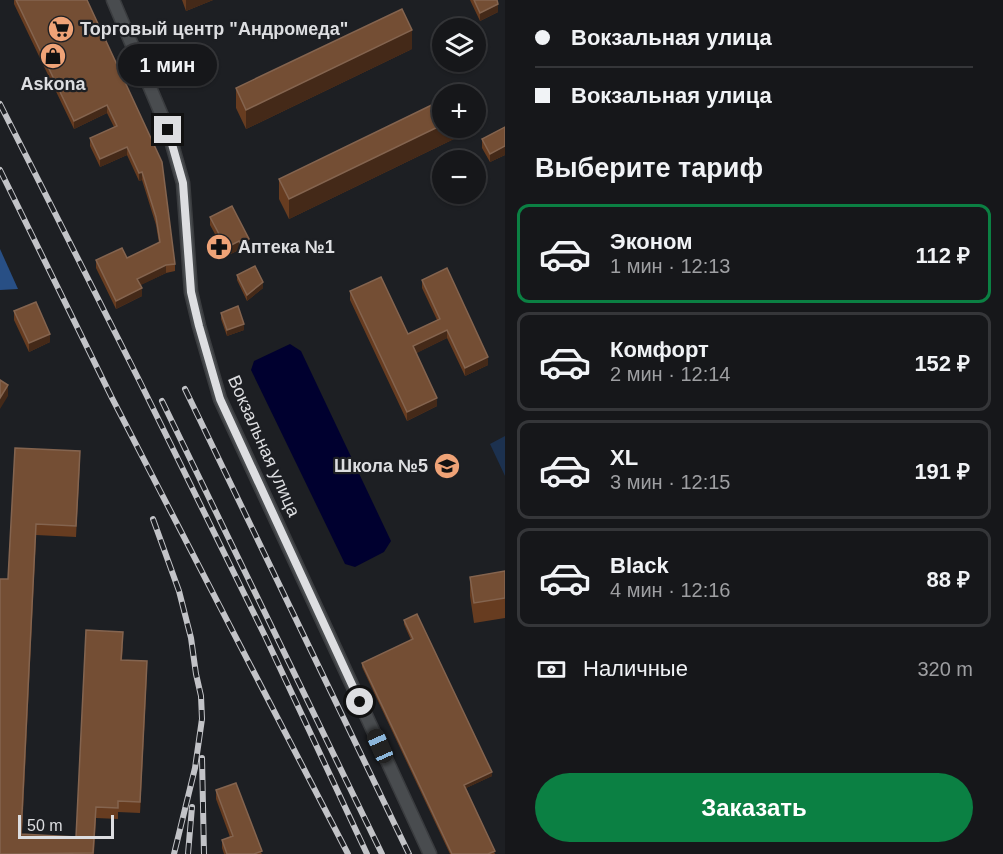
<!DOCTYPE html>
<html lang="ru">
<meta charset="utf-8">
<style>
:root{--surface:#16171a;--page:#1f2023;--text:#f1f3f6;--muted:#9e9fa2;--line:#353639;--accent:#0b8043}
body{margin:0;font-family:Helvetica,sans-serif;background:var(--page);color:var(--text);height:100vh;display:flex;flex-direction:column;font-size:22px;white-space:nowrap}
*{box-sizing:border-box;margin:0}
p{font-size:20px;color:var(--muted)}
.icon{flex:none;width:33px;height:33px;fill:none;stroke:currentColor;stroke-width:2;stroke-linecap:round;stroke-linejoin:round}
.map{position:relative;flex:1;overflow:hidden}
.sheet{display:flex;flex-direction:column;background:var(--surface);width:498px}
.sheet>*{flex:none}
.top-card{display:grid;align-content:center;height:132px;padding:0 30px;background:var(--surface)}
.buttons{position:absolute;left:432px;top:18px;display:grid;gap:12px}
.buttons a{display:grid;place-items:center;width:54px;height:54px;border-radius:50%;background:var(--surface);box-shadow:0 2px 4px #0004,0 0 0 2px var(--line);font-size:30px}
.scale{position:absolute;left:18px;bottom:15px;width:96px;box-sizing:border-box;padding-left:6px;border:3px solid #dddee1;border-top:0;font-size:16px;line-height:21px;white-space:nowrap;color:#dddee1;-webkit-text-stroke:4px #1d1f23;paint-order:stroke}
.end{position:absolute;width:27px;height:27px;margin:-14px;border:8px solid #dddee1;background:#111;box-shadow:0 0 0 3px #111}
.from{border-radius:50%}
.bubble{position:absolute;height:42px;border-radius:21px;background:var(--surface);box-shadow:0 2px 4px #0004,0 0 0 2px var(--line);font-size:20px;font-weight:800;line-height:42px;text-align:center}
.car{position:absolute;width:18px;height:36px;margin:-18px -9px;border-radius:8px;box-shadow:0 0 4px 2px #0007;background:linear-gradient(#222 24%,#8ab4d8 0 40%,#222 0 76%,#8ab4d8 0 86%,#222 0)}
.top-card b{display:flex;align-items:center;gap:21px;height:57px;font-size:22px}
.top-card b+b{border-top:2px solid var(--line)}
.top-card i{width:15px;height:15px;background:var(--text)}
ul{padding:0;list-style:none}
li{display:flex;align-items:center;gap:18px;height:99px;margin:0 12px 9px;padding:0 18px;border:3px solid var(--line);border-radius:12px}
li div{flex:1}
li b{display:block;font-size:22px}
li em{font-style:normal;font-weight:800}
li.selected{border-color:var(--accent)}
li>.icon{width:54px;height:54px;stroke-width:1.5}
h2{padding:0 30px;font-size:27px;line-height:72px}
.pay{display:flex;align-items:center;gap:15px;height:66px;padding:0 30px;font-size:22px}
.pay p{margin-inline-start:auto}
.cta{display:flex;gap:12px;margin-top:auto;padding:12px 30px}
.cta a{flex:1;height:69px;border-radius:36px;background:var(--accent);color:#fff;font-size:24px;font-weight:800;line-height:69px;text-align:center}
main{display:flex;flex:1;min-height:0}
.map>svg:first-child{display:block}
.green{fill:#1c314f}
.forest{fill:#284f85}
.water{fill:#00002f}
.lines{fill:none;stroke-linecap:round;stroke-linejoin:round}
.street-casing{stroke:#3a3c3f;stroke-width:15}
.street{stroke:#494c4f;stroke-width:12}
.rail-casing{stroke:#c2c3c7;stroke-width:6}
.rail{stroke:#1d1f23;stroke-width:4;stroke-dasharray:11;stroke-linecap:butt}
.wall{fill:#673c20}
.shaded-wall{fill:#442918}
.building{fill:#744e34;stroke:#84644f;stroke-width:1.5}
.route{stroke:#dddee1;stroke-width:8}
.labels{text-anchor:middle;stroke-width:4.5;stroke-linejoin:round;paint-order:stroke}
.poi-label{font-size:18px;font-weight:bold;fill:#dddee1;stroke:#1d1f23;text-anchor:start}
.street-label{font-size:18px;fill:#dddee1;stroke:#1d1f23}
</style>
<main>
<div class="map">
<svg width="505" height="854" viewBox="0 0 505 854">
<rect width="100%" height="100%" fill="#1d1f23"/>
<!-- green -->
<path class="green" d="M505 436V476L490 444Z"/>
<!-- forest -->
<path class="forest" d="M0 249 18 289 0 290Z"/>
<!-- water -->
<path class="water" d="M290 344 301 351 391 541 384 552 355 567 345 564 251 370 254 361Z"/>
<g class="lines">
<!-- street casing -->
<g class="street-casing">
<path id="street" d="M113 0 168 130 183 183 191 292 199 326 220 399 430 854"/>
</g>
<!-- street -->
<use href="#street" class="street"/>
<!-- rail casing -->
<g class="rail-casing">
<path id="rail" d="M0 104 139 380 265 636 367 854
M0 170 112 398 348 854
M185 389 409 854
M162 401 382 854
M153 519 179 591 191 638 196 674 201 696 202 719 195 768 174 854
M202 758 204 854
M188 854 192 807"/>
</g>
<!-- rail -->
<use href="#rail" class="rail"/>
</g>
<!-- wall -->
<path class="wall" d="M14 0H87L175 264V271L166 273 140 285 142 296 116 309 96 268V260L127 258 159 243 156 225 142 180 139 181 127 155 100 167 90 146V138L114 127 107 113 74 129 14 4Z
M182 0H213L186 11Z
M470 0H497L498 12 480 21Z
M412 49 246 129 236 108V88Z
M505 127V155L490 162 482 148V139Z
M458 128V137L289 219 279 199V179Z
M210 217 249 248 240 252 239 250 218 260 211 247V239L216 236 210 225Z
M237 275 263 288 247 301 237 280Z
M422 280 488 365 465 376 447 338 416 353 437 406 407 421 350 300V291L408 334 437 320 422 288Z
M14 311 50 342 29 352 14 320Z
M221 313 244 330 227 336 221 319Z
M15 448 80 462 76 537 36 535 22 834 76 837 123 643 122 660 147 672 140 813 118 812V819L96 818 94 854H0L8 579Z
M505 571V618L474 623 470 596V577Z
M404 620 492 776 466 788 495 854H450L362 667V663L411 640 404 624Z
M216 790 262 854H224L222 848V840L230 837 216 799Z"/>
<!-- shaded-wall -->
<path class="shaded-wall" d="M186 0H213L186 11Z
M498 4V12L480 21V13Z
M412 30V49L246 129V110Z
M107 105V113L74 129V121Z
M442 125V128H458V137L289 219V199Z
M505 146V155L490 162V154Z
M127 147V155L100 167V159Z
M142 172V180L139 181V173Z
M249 239V248L240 252V243Z
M239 241V250L218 260V252Z
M166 265V273L137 287V279Z
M263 282V288L247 301V295Z
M142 288V296L116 309V301Z
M244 324V330L227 336V330Z
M447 330V338L413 355V346Z
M50 334V342L29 352V343Z
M488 357V365L465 376V368Z
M8 385V396L0 409V398Z
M437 398V406L407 421V412Z
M36 524V535L21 845V834Z
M147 661V672L140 813V802Z
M492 772V776L464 789V785Z"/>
<!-- building -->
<path class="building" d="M16 0H87L162 162 175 264 166 265 137 279 142 288 116 301 96 260 122 248 127 258 160 242 156 217 142 172 139 173 127 147 100 159 90 138 117 126 107 105 74 121Z
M474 0H497L498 4 480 13Z
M402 9 412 30 246 110 236 88Z
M442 100V125L289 199 279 179Z
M505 127V146L490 154 482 139Z
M232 206 249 239 240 243 239 241 218 252 211 239 219 234 210 217Z
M255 266 263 282 247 295 237 275Z
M447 268 488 357 465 368 447 330 413 346 437 398 407 412 350 291 381 277 408 334 440 319 422 280Z
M36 302 50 334 29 343 14 311Z
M238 306 244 324 227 330 221 313Z
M0 380 8 385 0 398Z
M15 448 80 451 76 526 36 524 21 834 76 837 86 630 123 632 121 660 147 661 140 802 118 801V808L96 807 93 853 0 854V579H8Z
M505 571V598L474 603 470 577Z
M417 614 492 772 464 785 495 851 488 854H452L362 663 413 639 404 620Z
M236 783 262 851 254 854H227L222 840 233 836 216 790Z"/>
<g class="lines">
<!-- route -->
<path class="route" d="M168 130 183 183 191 292 199 326 220 399 360 702"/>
</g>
<!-- icons -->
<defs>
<g id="supermarket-disc" transform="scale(1.35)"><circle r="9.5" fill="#efa377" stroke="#1d1f23"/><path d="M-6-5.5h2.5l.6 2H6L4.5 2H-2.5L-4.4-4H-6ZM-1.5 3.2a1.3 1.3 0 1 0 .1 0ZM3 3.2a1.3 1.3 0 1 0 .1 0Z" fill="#111"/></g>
<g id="shop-disc" transform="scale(1.35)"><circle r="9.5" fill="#efa377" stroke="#1d1f23"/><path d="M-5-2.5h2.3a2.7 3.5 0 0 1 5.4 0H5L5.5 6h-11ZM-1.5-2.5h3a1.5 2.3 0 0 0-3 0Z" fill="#111"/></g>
<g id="pharmacy-disc" transform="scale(1.35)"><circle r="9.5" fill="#efa377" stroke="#1d1f23"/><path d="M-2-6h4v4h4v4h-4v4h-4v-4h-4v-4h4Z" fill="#111"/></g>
<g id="school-disc" transform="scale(1.35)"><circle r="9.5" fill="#efa377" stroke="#1d1f23"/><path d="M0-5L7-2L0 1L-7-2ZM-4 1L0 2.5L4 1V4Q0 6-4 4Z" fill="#111"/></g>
</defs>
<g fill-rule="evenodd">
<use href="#supermarket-disc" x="61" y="29"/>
<use href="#shop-disc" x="53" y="56"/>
<use href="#pharmacy-disc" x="219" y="247"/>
<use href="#school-disc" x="447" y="466"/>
</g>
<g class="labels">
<!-- poi labels -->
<g class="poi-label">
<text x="80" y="35">Торговый центр "Андромеда"</text>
<text x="53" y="90" text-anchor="middle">Askona</text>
<text x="238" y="253">Аптека №1</text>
<text x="428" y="472" text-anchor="end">Школа №5</text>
</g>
<!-- street labels -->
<g class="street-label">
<text transform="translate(264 446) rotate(66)" y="6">Вокзальная улица</text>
</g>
</g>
</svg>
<div class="buttons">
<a><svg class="icon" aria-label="layers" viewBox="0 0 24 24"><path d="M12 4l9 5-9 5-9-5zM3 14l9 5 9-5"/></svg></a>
<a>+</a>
<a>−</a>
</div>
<div class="scale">50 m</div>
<i class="end from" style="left:360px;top:702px"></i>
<i class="end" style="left:168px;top:130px"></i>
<div class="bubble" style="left:118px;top:44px;width:99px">1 мин</div>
<i class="car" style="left:380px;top:746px;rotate:336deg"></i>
</div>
<section class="sheet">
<div class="top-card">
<b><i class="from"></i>Вокзальная улица</b>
<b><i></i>Вокзальная улица</b>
</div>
<h2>Выберите тариф</h2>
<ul>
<li class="selected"><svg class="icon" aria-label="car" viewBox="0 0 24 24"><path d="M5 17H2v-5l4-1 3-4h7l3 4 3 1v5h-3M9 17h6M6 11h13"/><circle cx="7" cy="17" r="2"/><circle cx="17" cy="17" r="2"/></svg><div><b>Эконом</b><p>1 мин · 12:13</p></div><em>112 ₽</em></li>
<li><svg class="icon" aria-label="car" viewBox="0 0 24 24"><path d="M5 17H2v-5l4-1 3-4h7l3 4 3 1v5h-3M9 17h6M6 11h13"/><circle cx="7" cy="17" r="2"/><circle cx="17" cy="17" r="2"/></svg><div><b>Комфорт</b><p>2 мин · 12:14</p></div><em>152 ₽</em></li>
<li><svg class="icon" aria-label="car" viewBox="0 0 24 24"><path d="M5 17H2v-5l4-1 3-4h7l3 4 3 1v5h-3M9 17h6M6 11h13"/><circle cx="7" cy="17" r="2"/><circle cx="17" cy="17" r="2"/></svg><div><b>XL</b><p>3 мин · 12:15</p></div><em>191 ₽</em></li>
<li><svg class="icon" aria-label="car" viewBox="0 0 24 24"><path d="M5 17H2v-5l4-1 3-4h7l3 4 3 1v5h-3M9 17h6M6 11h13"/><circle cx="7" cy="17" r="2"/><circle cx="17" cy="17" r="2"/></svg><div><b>Black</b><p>4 мин · 12:16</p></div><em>88 ₽</em></li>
</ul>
<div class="pay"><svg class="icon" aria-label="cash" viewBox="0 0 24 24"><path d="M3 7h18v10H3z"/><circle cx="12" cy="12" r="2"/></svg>Наличные<p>320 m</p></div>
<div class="cta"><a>Заказать</a></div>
</section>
</main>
